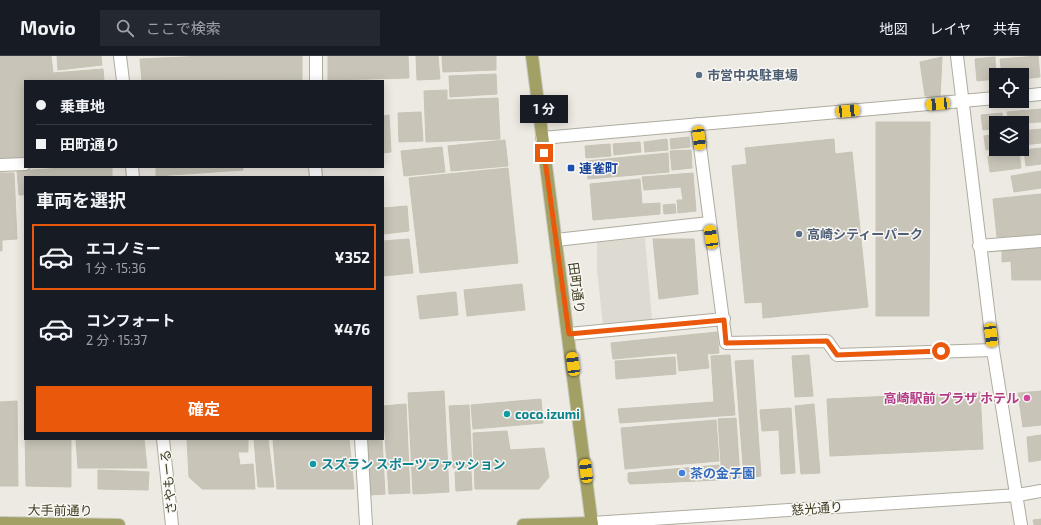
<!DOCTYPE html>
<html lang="ja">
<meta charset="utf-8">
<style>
:root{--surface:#171b24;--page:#242831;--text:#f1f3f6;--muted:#9ea1a6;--line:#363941;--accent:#ea580c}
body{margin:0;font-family:"Exo 2","Noto Sans JP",sans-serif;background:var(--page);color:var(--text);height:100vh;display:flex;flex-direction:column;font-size:15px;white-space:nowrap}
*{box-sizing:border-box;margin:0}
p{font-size:13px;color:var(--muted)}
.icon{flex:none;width:22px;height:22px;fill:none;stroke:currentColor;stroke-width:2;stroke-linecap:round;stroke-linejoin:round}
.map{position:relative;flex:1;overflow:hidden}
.panel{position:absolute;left:24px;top:120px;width:360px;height:264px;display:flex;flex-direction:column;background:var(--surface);border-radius:0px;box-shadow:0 2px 10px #0003}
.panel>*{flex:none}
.hud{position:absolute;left:24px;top:24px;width:360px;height:88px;border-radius:0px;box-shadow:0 2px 10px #0003;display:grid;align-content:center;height:88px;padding:0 12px;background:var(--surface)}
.controls{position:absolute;left:989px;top:12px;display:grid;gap:8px}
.controls a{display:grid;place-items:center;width:40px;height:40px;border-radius:0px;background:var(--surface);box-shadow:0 2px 10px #0003;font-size:20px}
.end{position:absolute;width:18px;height:18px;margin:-9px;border:5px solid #ea580c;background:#fff;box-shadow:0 0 0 2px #fff}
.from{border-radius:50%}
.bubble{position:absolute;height:28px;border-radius:0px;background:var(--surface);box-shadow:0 2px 10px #0003;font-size:13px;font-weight:700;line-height:28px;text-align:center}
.car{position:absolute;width:12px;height:24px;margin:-12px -6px;border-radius:5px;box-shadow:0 0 3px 1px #0007;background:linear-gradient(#f5c518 24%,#345 0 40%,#f5c518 0 76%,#345 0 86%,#f5c518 0)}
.hud b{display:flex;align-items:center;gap:14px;height:38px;font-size:15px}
.hud b+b{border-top:1px solid var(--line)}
.hud i{width:10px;height:10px;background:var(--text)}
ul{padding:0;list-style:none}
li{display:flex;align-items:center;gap:12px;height:66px;margin:0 8px 6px;padding:0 4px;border:2px solid transparent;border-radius:0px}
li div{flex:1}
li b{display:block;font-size:15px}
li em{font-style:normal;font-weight:700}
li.current{border-color:var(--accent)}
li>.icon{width:36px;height:36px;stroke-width:1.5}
h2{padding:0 12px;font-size:18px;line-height:48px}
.primary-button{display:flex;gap:8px;margin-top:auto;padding:8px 12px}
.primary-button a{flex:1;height:46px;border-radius:0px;background:var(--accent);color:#fff;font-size:16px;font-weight:700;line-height:46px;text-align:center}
header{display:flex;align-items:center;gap:24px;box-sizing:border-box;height:56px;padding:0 20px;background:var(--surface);border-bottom:1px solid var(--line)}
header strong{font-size:19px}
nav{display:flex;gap:22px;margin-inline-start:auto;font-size:14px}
.search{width:280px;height:36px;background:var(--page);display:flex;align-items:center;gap:10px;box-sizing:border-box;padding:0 14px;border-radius:0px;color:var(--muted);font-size:15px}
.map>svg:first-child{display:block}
.built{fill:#dddad1}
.building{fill:#c8c4b8;stroke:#c7c3b5}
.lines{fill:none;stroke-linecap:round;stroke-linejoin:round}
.minor-casing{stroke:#aeac9e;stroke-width:14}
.major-casing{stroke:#c9c9c1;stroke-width:14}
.minor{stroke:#fff;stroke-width:12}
.major{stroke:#a3a066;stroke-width:12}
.route{stroke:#ea580c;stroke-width:5}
.service-dot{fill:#5c6f8a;stroke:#f9f7f3;stroke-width:1.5}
.transit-dot{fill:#1a4fb4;stroke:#f9f7f3;stroke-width:1.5}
.hotel-dot{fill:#d1479c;stroke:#f9f7f3;stroke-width:1.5}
.culture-dot{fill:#0f9aa8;stroke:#f9f7f3;stroke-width:1.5}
.shop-dot{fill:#3f7fe0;stroke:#f9f7f3;stroke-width:1.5}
.labels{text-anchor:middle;stroke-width:3;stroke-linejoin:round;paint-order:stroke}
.service-label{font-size:13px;font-weight:bold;fill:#4e5e75;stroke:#f9f7f3;text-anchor:start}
.transit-label{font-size:13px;font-weight:bold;fill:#164399;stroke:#f9f7f3;text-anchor:start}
.street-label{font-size:13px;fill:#3f3d22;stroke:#f9f7f3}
.hotel-label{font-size:13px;font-weight:bold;fill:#b23c85;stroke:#f9f7f3;text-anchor:end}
.culture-label{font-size:13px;font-weight:bold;fill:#0d838f;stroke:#f9f7f3;text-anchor:start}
.shop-label{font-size:13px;font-weight:bold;fill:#366cbe;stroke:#f9f7f3;text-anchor:start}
</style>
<header>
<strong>Movio</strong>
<div class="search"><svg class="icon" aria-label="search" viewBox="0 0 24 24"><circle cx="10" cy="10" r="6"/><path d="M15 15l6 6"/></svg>ここで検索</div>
<nav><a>地図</a><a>レイヤ</a><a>共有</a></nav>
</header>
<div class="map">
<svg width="1041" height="469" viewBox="0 0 1041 469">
<rect width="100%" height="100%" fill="#edeae3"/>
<!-- built -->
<path class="built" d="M645 182 652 264 603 269 597 214V186Z"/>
<!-- building -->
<path class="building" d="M0 0H51L53 17 103 13 104 25H25V102L0 104Z
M57 0H101L102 9 58 14Z
M205 0H302V24L142 25 140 3Z
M328 0H408L409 22 328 24Z
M416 0H438L440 23 417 24Z
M442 0H496V14L443 16Z
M1038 0 1040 21 1022 23V19H1002L1000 3Z
M942 1 940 41 925 40 920 6Z
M995 1 996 23 977 25 975 3Z
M496 18 497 38 450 41 449 20Z
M447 34V44L498 42 500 83 426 86 424 35Z
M1041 53V66L1009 67 1007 56Z
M421 56 423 85 399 86 398 57Z
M1002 57 1003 67H996V72L983 74 981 59Z
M389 59 391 96 383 97V60Z
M876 66H930L929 260H876Z
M1041 73V87L1022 89V75Z
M996 78V92L986 94 984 80Z
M689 81 690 91 671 93 670 83Z
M667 83 668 94 645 96 644 86Z
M834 83 835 98 852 96 868 251 763 262 762 246 745 247 732 110 747 108 745 92Z
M505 84 508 110 451 115 448 90Z
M640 86 641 96 614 99 613 88Z
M610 88 611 100 586 102 585 90Z
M442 91 445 116 404 120 401 95Z
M1041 92V108L1026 110 1024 94Z
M691 94 692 112 672 114 670 95Z
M1019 95 1021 112 990 116 988 100Z
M668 97 669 116 588 123 586 105Z
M79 111H112V121H25V139H19L17 115Z
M156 111H243V114L156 120Z
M508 112 518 207 420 217 409 122Z
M1041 115V132L1014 136 1011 120Z
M0 117H14L17 183 2 184V195H0Z
M693 117 696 155 678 157 677 144H683L681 131 644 134 642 121Z
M640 123 642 148 660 147V158L593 164 590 128Z
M1041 138V178L997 181 993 143Z
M675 148 676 157 664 158 663 149Z
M407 150 409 175 383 178V152Z
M409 183 413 217 383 220V185Z
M653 183H694L698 238 659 243Z
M1041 191V224H1012L1011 205 1002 206V195Z
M522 228 525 254 467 260 464 234Z
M456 236 458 259 420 263 417 240Z
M717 276 719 297 707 298 709 312 679 315 677 297 613 303 611 287Z
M730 299 735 359 620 367 618 353 714 346 711 300Z
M809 299 813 340 795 341 792 300Z
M675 301 676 318 616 323 615 305Z
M753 304 761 420 744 422 735 305Z
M444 335 449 436 413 438 408 337Z
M1041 335V369L1023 371 1018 337Z
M980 336 983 393 830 400 827 343Z
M541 343 543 367 473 373 471 349Z
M17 345 18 430H0V346Z
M406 348 410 437 389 438 383 350Z
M814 348 820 417 801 418 795 350Z
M469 349 472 411 453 412 449 350Z
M791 352 795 417 781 418 779 374 762 375 760 354Z
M736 362 740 422 722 423 718 363Z
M716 364 719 405 625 413 621 372Z
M25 374V383H71V431L26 430Z
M507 375 510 394 544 392 549 421 539 433H475L473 377Z
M1041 379V404L1029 406 1027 381Z
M76 383H144L147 412H78Z
M187 383H248V396H238L240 409 253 408 255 433H202L189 421Z
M254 383H268L274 431H258Z
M273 383H349L354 433H277Z
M367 383H382L385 438 370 439Z
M719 409 720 424 630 428 628 425V417Z
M98 414 149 416 148 434 98 433Z
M471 415 472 434 456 435 455 416Z
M1041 463V469H1034L1033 464Z"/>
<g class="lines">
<!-- minor casing -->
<g class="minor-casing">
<path id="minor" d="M120 0 123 25
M957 0 993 294 1021 469
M316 25V0
M1022 40 1041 38
M697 68 726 287 827 285 837 299 993 294
M542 82 996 42
M0 109 25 108
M132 111 133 121
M315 111 316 121
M556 184 709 167
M979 190 1041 185
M569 278 724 263
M163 383 172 469
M361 383 366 469
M592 467 1018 439 1041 435"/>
</g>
<!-- major casing -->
<g class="major-casing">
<path id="major" d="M532 0 592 469
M0 467 119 469
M523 469 592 467"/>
</g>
<!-- minor -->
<use href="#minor" class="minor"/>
<!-- major -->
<use href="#major" class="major"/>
</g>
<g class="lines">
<!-- route -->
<path class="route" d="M544 97 569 278 724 264 726 287 827 285 837 299 941 295"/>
</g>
<!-- markers -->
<g class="service-dot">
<circle cx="699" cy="19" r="4"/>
<circle cx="799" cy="178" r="4"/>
</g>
<rect class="transit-dot" x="567" y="108" width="8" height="8" rx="2"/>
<circle class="hotel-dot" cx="1027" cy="342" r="4"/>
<g class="culture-dot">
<circle cx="507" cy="358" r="4"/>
<circle cx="313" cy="408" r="4"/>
</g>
<circle class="shop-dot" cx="682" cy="417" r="4"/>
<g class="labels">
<!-- service labels -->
<g class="service-label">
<text x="707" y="24">市営中央駐車場</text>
<text x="807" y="183">高崎シティーパーク</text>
</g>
<!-- transit labels -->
<g class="transit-label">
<text x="579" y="117">連雀町</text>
</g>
<!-- street labels -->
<g class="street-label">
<text transform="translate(577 232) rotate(82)" y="5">田町通り</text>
<text transform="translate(168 426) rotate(-96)" y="5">さやもーる</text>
<text transform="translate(817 452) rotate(-4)" y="5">慈光通り</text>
<text transform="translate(60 454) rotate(1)" y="5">大手前通り</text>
</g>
<!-- hotel labels -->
<g class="hotel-label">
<text x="1019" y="347">高崎駅前 プラザ ホテル</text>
</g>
<!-- culture labels -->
<g class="culture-label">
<text x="515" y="363">coco.izumi</text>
<text x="321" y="413">スズラン スポーツファッション</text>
</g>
<!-- shop labels -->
<g class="shop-label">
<text x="690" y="422">茶の金子園</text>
</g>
</g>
</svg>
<div class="controls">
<a><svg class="icon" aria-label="locate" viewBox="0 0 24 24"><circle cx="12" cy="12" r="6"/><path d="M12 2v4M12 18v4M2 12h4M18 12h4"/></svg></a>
<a><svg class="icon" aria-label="layers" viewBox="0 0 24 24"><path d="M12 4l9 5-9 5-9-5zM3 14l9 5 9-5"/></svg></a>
</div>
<i class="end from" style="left:941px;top:295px"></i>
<i class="end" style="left:544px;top:97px"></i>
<div class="bubble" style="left:520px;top:39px;width:48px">1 分</div>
<i class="car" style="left:938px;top:48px;rotate:265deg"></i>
<i class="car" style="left:848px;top:55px;rotate:85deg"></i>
<i class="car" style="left:699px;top:82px;rotate:173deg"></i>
<i class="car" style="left:711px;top:181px;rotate:352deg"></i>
<i class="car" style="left:991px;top:279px;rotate:172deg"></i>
<i class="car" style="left:573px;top:308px;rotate:353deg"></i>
<i class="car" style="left:586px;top:415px;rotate:353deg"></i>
<div class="hud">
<b><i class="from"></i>乗車地</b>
<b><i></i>田町通り</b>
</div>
<section class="panel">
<h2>車両を選択</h2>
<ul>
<li class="current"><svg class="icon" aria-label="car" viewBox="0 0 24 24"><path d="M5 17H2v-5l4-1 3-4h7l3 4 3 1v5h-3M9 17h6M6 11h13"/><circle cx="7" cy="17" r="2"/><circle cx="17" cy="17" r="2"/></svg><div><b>エコノミー</b><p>1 分 · 15:36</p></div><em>¥352</em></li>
<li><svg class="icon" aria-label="car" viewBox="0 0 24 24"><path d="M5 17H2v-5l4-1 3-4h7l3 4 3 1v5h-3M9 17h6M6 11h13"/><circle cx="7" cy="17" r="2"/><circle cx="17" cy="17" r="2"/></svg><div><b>コンフォート</b><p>2 分 · 15:37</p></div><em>¥476</em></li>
</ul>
<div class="primary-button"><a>確定</a></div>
</section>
</div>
